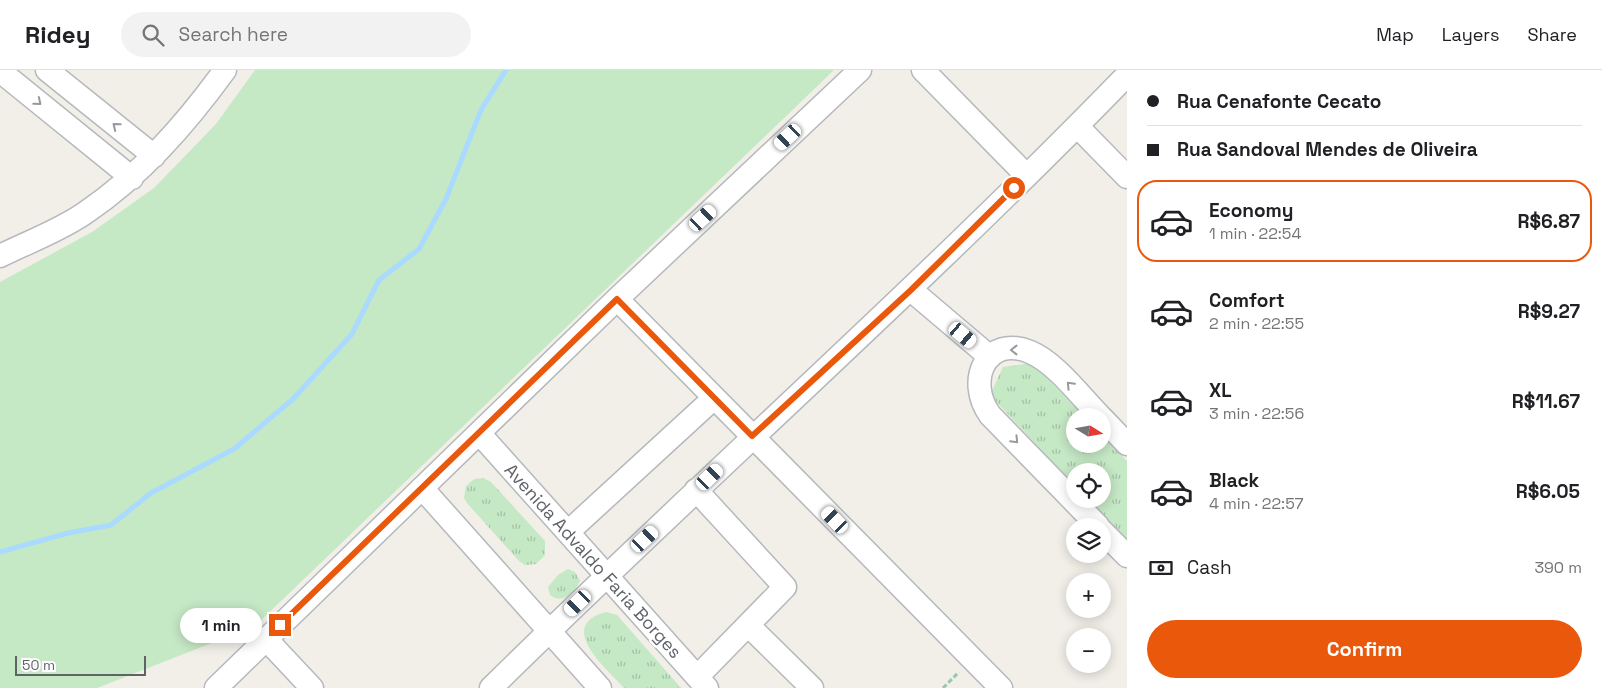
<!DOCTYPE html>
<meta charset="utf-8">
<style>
:root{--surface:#fff;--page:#f2f2f2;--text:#202124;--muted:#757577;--line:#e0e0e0;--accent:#ea580c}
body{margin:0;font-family:"Space Grotesk",sans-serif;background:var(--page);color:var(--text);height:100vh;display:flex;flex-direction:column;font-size:19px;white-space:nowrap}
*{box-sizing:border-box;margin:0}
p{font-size:16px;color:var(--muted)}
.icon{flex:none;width:28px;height:28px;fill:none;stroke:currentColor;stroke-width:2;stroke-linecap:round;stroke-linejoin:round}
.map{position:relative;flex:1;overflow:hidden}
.side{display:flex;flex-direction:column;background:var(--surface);width:475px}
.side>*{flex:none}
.guide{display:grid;align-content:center;height:110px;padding:0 20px;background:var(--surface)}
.needle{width:32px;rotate:101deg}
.fabs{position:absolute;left:1066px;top:338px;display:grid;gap:10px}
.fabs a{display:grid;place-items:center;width:45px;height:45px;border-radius:50%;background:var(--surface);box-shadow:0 2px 12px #0003;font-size:25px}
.scale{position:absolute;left:15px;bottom:12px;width:131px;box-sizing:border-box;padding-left:5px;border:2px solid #5f6368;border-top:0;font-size:14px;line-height:18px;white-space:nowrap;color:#5f6368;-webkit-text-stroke:4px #fff;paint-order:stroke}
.end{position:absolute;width:22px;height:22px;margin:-11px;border:6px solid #ea580c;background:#fff;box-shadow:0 0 0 2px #fff}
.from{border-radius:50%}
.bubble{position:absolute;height:35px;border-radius:18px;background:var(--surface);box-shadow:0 2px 12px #0003;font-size:16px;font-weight:800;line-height:35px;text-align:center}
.car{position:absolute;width:15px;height:30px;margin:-15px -8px;border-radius:6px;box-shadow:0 0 4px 1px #0007;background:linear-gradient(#fff 24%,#345 0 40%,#fff 0 76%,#345 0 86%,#fff 0)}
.guide b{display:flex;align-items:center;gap:18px;height:48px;font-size:19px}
.guide b+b{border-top:1px solid var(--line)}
.guide i{width:12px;height:12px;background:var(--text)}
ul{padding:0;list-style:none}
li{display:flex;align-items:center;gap:15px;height:82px;margin:0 10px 8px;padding:0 10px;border:2px solid transparent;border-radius:20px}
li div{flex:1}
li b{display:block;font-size:19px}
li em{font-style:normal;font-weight:800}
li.active{border-color:var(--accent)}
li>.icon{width:45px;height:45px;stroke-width:1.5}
.pay{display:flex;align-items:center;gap:12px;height:55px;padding:0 20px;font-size:19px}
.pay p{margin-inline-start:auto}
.cta{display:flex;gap:10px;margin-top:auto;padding:10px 20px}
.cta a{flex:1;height:58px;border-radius:30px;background:var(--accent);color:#fff;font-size:20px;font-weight:800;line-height:58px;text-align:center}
header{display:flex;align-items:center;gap:30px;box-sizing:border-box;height:70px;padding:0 25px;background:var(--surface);border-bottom:1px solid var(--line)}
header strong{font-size:24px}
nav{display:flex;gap:28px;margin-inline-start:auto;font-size:18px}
.search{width:350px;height:45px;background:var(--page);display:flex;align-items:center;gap:12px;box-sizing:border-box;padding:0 18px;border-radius:28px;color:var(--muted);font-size:19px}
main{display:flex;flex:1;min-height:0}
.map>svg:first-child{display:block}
.grass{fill:#c5e8c5}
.park{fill:url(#park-tufts)}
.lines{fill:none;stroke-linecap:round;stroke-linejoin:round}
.stream{stroke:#aadaff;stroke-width:5}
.minor-casing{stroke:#b5b8bc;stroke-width:25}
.path{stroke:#9cc7a9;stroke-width:3;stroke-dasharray:5 2.5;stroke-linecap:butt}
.minor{stroke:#fff;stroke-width:22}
.oneway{stroke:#979a9d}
.route{stroke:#ea580c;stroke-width:6}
.labels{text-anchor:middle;stroke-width:5;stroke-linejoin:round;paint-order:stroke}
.street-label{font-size:18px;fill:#5f6368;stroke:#fff}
</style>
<header>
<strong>Ridey</strong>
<div class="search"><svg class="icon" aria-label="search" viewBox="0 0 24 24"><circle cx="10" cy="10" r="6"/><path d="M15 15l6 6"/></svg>Search here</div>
<nav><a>Map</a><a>Layers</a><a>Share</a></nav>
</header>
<main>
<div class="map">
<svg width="1127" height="618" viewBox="0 0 1127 618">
<defs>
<pattern id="park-tufts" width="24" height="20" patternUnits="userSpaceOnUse" patternTransform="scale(1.25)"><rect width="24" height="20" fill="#c5e8c5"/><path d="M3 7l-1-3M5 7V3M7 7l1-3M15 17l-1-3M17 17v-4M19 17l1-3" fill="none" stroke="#a3c0a4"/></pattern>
</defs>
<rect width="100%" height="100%" fill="#f1efe8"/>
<!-- grass -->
<path class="grass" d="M255 0H834L255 556 97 618H0V212L92 162 154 118 216 54Z"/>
<!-- park -->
<path class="park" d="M1032 293 1084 346H1075V374H1102L1103 366 1127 391V472L1087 429H1102V401H1075V416L990 325 1003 297Z
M483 408 491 412 545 471V485L536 494 525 495 519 491 467 433 464 428 466 416 474 409Z
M568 499 575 502 580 511C574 523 562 535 550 525L548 517 558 505Z
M606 542 617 545 681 618H624C606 598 555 556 606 542Z"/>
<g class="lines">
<!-- stream -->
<path class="stream" d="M0 482 68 463 111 455 151 423 234 379 293 329 352 264 379 210 419 179 446 129 481 40 506 0"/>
<!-- minor casing -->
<g class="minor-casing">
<path id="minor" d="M47 0 154 86
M923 0 1026 105
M0 1 132 108
M1077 56 1127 107
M0 186C28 172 59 161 85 143 141 105 185 55 225 0
M911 220 990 287
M617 229 1001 618
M1102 348 1127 374
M479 363 707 618
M422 418 600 618
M696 420 785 517 697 607
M1098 456 990 345C965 310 987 264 1030 282 1055 292 1081 327 1100 346
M1102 461 1127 486
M568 462 714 328
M748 555 812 618
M266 569 312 618
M216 618 617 229 860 0
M491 618C701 411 922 216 1127 5"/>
</g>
<!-- path -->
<path class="path" d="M943 618 959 602"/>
<!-- minor -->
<use href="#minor" class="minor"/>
</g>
<!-- one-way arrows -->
<defs><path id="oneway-chevron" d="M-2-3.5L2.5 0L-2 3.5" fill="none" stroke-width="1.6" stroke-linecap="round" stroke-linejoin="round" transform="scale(1.25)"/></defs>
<g class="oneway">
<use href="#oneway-chevron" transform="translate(38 32) rotate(39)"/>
<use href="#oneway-chevron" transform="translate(116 56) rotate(-141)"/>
<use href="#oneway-chevron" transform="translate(1014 280) rotate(180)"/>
<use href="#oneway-chevron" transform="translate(1070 315) rotate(-134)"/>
<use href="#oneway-chevron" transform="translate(1015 370) rotate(46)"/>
</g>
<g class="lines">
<!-- route -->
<path class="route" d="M280 555 617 229 752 366 911 220 1014 118"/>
</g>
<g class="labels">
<!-- street labels -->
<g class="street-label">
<text transform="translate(593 491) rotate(48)" y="6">Avenida Advaldo Faria Borges</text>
</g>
</g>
</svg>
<div class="fabs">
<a><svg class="needle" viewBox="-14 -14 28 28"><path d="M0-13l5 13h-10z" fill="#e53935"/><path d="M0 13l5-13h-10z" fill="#757577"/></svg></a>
<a><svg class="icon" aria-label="locate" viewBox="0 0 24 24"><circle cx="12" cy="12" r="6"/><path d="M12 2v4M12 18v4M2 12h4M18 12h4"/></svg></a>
<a><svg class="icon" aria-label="layers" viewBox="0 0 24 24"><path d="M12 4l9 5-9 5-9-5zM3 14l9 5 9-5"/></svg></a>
<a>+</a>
<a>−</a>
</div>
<div class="scale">50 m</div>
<i class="end from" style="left:1014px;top:118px"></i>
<i class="end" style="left:280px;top:555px"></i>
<div class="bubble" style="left:180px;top:538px;width:82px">1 min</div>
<i class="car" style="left:788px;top:67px;rotate:227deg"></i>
<i class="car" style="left:703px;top:148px;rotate:47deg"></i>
<i class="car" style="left:963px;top:265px;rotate:130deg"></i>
<i class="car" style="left:710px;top:407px;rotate:46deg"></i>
<i class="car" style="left:835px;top:450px;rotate:316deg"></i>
<i class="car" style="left:645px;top:469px;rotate:47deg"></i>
<i class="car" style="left:578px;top:533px;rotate:226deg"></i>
</div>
<section class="side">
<div class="guide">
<b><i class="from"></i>Rua Cenafonte Cecato</b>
<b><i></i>Rua Sandoval Mendes de Oliveira</b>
</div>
<ul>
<li class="active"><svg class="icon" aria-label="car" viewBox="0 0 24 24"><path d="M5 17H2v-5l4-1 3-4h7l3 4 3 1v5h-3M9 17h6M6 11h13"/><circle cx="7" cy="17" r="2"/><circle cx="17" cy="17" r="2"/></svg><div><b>Economy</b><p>1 min · 22:54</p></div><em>R$6.87</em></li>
<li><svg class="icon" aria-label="car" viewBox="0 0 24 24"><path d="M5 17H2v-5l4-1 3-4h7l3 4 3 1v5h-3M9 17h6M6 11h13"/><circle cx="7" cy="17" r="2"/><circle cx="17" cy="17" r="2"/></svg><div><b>Comfort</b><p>2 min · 22:55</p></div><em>R$9.27</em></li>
<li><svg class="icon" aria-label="car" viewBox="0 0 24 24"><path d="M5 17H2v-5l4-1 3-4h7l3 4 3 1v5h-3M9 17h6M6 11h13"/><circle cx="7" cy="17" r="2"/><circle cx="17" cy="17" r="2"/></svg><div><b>XL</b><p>3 min · 22:56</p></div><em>R$11.67</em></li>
<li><svg class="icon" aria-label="car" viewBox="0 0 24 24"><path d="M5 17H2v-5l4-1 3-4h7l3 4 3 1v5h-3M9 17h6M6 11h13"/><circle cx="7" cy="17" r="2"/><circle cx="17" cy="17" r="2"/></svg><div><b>Black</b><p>4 min · 22:57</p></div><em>R$6.05</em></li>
</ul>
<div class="pay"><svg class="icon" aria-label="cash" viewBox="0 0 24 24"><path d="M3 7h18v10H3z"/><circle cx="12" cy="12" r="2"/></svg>Cash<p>390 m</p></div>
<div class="cta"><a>Confirm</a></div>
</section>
</main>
